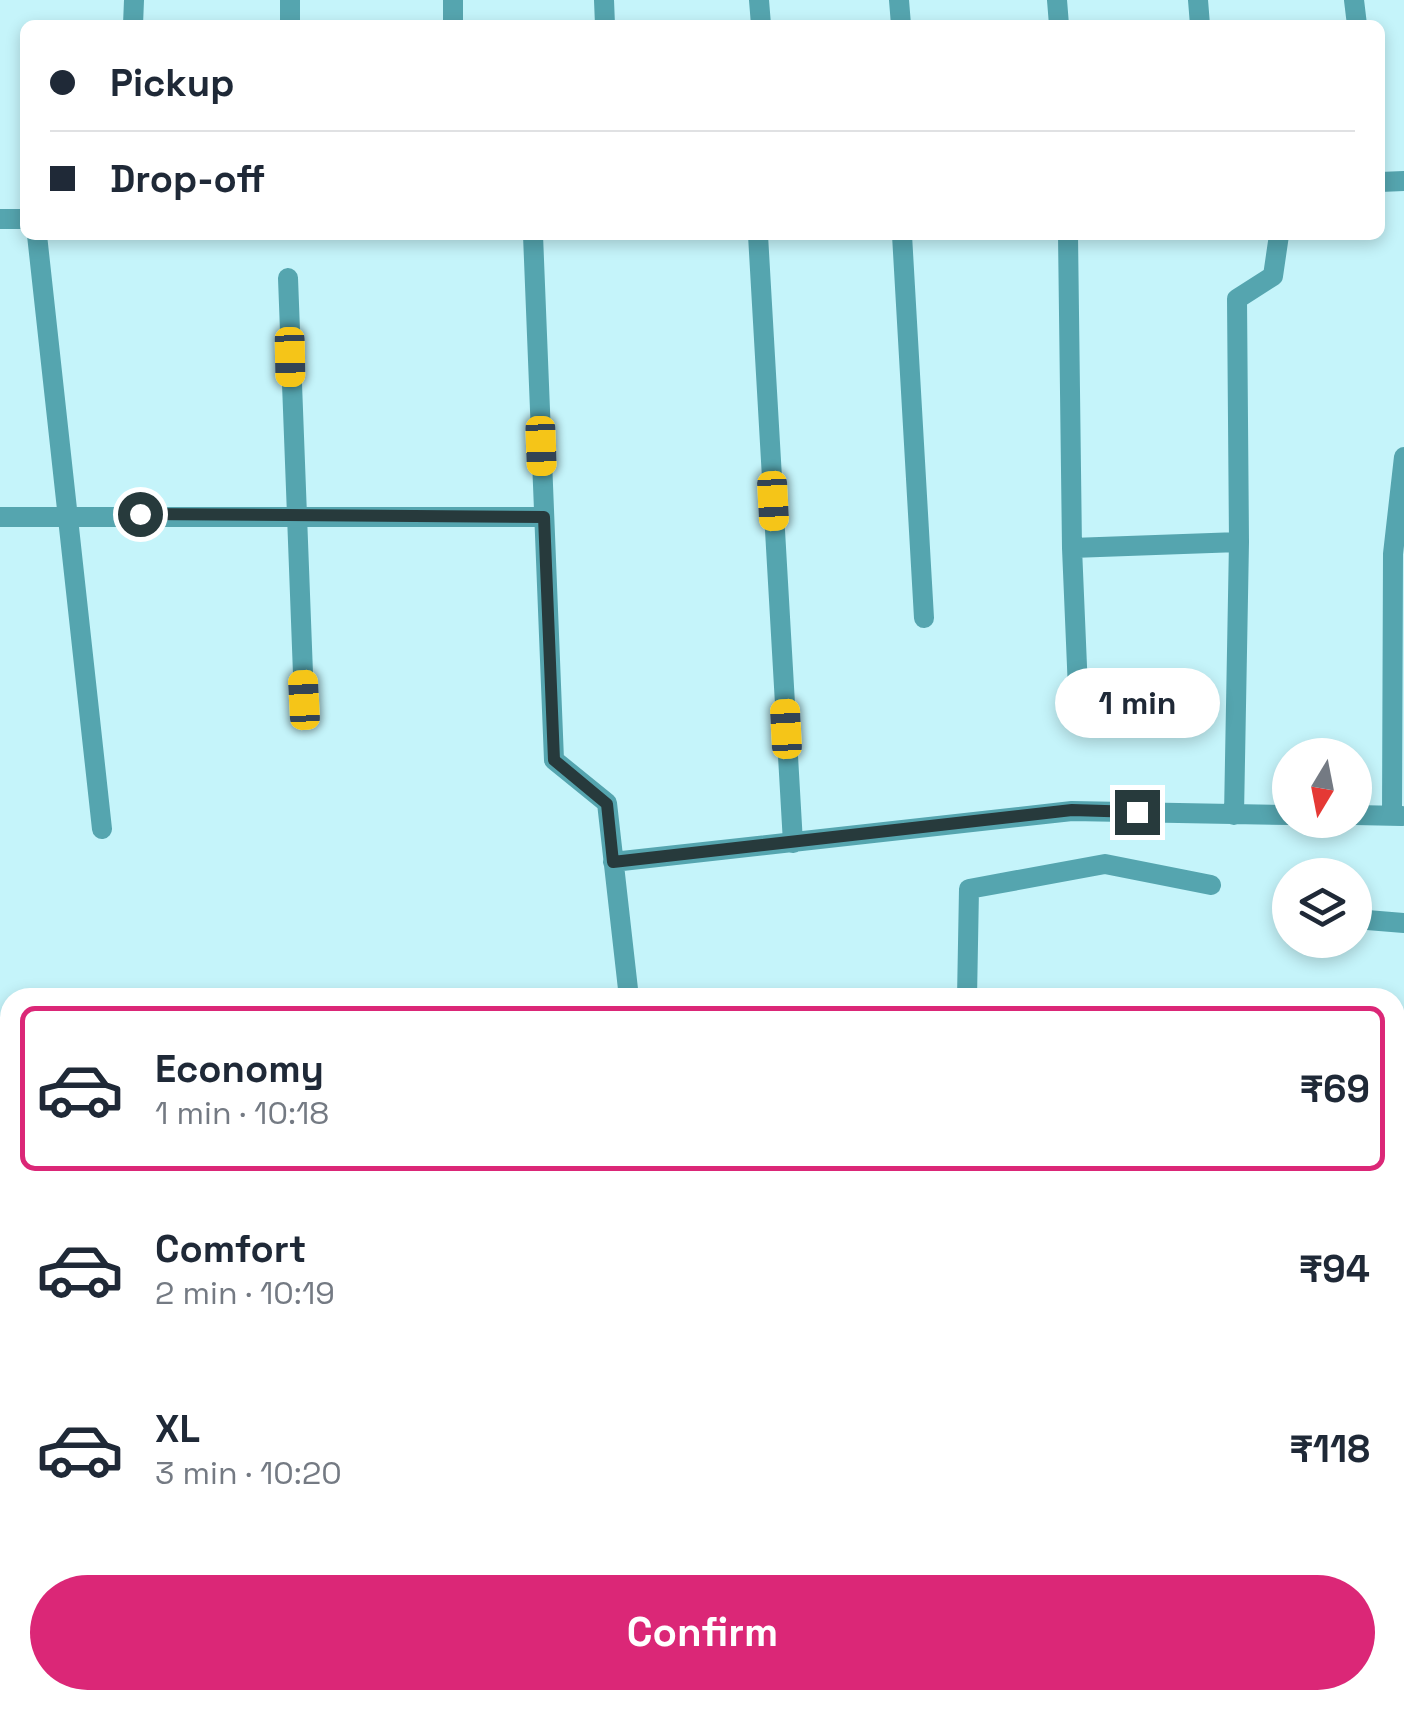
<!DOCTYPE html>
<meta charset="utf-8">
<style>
:root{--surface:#fff;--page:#f2f2f3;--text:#1f2937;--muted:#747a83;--line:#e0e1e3;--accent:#db2777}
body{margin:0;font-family:"Space Grotesk",sans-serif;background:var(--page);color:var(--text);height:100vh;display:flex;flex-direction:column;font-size:38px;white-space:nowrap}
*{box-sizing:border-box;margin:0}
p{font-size:32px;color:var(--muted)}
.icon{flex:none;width:55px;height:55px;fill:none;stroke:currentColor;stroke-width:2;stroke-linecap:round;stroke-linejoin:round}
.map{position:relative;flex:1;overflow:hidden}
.sheet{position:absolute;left:0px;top:988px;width:1405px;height:722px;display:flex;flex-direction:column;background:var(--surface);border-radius:30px 30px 0 0;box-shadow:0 5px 15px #0003}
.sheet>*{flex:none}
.hud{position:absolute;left:20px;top:20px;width:1365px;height:220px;border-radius:15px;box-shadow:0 5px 15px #0003;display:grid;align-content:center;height:220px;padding:0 30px;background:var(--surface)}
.needle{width:65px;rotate:190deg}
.fabs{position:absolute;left:1272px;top:738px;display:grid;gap:20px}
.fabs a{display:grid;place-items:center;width:100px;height:100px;border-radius:50%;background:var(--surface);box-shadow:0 5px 15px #0003;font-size:50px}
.end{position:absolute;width:45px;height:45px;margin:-22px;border:12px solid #273a3c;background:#fff;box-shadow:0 0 0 5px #fff}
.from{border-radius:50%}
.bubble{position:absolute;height:70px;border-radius:35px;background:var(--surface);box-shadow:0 5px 15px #0003;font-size:32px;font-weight:600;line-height:70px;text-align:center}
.car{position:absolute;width:30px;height:60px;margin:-30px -15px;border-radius:12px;box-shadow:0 0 8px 2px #0007;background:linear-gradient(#f5c518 24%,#345 0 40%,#f5c518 0 76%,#345 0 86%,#f5c518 0)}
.hud b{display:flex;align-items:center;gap:35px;height:95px;font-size:38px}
.hud b+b{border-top:2px solid var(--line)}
.hud i{width:25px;height:25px;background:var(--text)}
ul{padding:18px 0 0;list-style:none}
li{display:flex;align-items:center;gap:30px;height:165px;margin:0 20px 15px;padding:0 10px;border:5px solid transparent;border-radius:15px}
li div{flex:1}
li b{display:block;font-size:38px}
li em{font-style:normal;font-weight:600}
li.current{border-color:var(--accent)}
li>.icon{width:90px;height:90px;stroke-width:1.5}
.action{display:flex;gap:20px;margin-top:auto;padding:20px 30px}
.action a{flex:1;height:115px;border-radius:60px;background:var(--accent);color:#fff;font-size:40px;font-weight:600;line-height:115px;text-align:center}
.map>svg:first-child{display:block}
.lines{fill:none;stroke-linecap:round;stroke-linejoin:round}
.street{stroke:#55a5af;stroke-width:20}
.route{stroke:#273a3c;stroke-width:12}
</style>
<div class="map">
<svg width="1404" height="1709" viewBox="0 0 1404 1709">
<rect width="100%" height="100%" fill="#c5f4fa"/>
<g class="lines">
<!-- street -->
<path class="street" d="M453 0V25
M604 0 605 25
M759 0 761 25
M899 0 901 25
M1057 0 1059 25
M1198 0 1200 25
M1354 0 1357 25
M133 25 134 0
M290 25V0
M1380 182 1404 181
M0 219H25
M37 235 102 829
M533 235 554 760 607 803 629 998
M758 235 793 843
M902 235 924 618
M1068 235 1072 548 1239 542 1234 815
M288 278 304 700
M0 517H544
M1239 542 1237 299 1273 276 1279 235
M1072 548 1078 690
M1355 815 1402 816
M1392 816 1393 554 1404 457
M613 862 1072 811 1290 815
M1355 919 1404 923
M967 998 969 889 1105 864 1211 885
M1395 1068H1404
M1395 1240 1404 1239
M1395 1384H1404
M1395 1549H1404
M958 1709V1700"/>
</g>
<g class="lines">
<!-- route -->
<path class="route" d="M140 514 544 517 554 760 607 804 613 862 1072 810 1137 812"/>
</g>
</svg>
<div class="fabs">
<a><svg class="needle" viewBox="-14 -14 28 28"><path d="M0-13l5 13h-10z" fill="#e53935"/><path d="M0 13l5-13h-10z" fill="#747a83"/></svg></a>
<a><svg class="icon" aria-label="layers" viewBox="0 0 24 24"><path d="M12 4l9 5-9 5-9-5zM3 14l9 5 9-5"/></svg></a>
</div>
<i class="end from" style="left:140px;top:514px"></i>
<i class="end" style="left:1137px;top:812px"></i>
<div class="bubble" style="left:1055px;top:668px;width:165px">1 min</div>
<i class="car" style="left:290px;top:357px;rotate:179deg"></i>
<i class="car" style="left:541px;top:446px;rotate:178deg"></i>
<i class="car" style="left:773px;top:501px;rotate:177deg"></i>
<i class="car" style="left:304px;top:700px;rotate:357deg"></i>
<i class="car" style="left:786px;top:729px;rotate:357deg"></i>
<div class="hud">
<b><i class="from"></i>Pickup</b>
<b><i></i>Drop-off</b>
</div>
<section class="sheet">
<ul>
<li class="current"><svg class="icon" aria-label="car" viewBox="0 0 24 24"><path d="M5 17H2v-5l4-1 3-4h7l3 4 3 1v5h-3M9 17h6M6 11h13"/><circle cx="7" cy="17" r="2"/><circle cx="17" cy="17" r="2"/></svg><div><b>Economy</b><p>1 min · 10:18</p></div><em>₹69</em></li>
<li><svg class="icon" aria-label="car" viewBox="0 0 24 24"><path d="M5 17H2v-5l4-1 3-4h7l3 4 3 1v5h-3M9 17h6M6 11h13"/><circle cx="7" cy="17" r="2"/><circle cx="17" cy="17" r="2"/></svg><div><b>Comfort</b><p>2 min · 10:19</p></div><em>₹94</em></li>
<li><svg class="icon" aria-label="car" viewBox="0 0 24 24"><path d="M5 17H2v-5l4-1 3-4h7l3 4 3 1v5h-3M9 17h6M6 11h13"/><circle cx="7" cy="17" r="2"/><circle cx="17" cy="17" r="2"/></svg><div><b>XL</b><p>3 min · 10:20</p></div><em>₹118</em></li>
</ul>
<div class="action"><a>Confirm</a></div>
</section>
</div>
